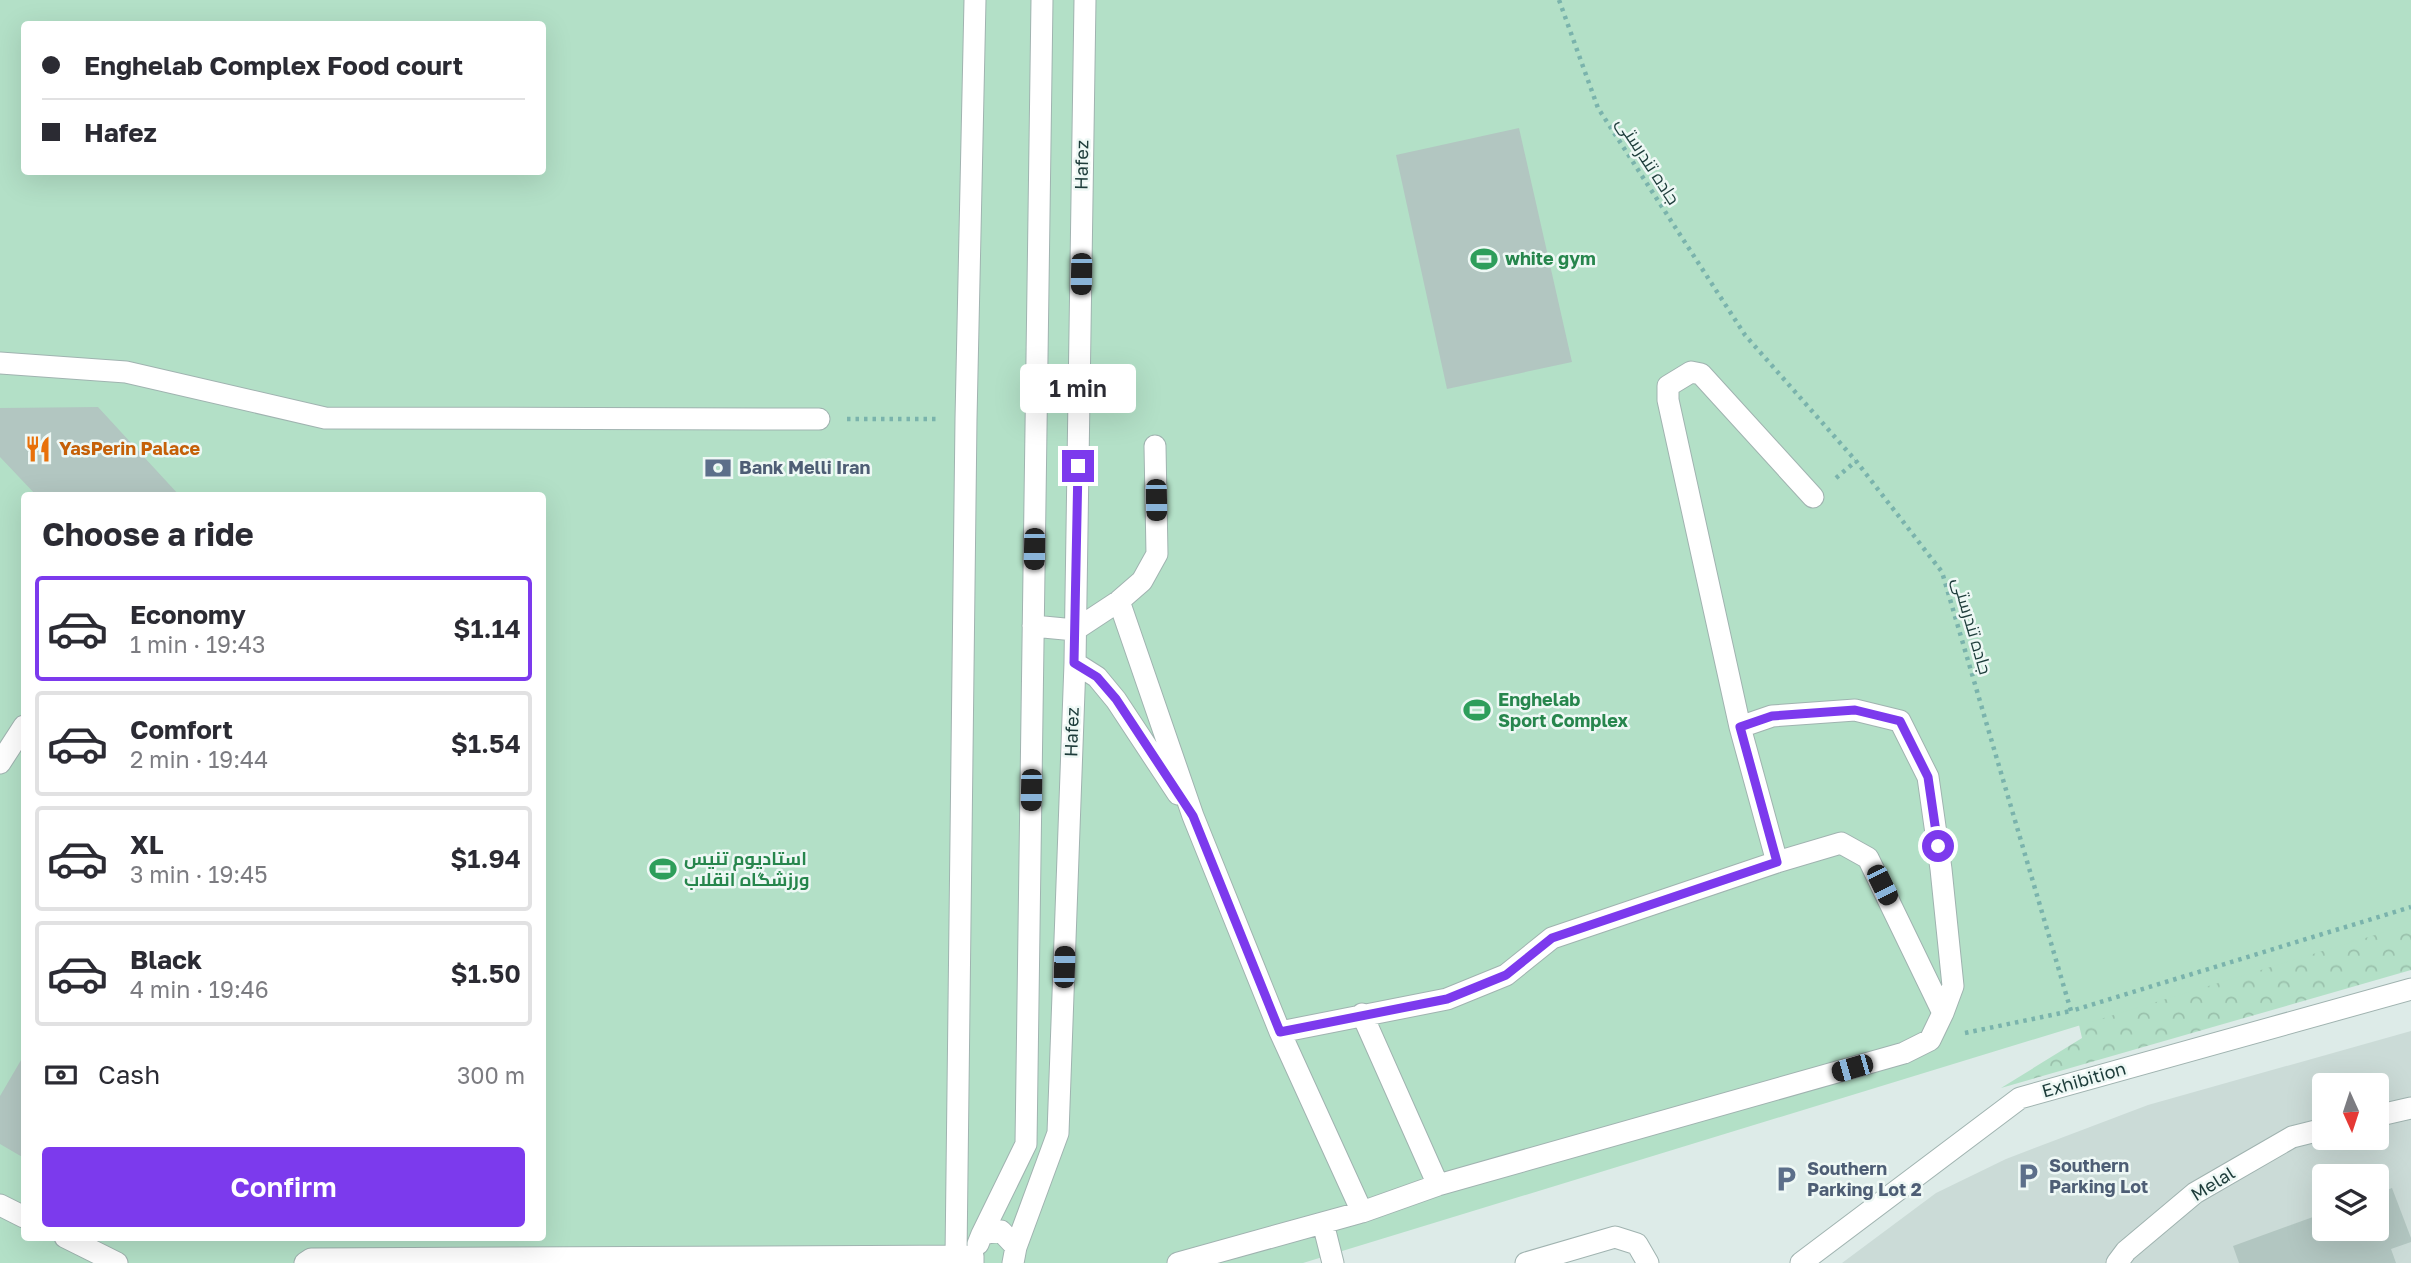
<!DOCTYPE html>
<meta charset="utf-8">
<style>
:root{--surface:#fff;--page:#f7f7f7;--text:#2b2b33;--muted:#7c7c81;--line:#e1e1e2;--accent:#7c3aed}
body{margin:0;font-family:"Golos Text",Cairo,sans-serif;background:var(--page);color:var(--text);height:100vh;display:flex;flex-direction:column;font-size:26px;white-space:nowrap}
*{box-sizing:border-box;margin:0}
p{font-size:23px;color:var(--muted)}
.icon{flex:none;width:38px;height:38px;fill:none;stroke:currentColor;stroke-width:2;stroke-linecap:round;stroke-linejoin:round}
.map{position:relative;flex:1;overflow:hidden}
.details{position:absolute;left:21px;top:492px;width:525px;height:749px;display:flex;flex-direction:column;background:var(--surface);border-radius:7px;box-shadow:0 7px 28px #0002}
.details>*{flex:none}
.banner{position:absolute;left:21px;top:21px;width:525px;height:154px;border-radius:7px;box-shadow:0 7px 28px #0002;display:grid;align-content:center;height:154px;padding:0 21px;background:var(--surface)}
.needle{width:46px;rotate:177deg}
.controls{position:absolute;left:2312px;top:1073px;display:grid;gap:14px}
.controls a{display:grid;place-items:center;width:77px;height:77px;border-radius:7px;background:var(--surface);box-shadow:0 7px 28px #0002;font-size:35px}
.end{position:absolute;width:32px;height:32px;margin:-16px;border:9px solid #7c3aed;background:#fff;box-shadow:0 0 0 4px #fff}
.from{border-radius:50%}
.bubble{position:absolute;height:49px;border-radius:7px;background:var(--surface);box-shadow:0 7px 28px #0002;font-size:23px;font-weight:600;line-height:49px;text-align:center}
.car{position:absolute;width:21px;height:42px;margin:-21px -10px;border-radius:9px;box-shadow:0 0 5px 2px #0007;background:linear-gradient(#222 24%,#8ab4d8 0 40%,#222 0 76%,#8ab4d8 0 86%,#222 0)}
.banner b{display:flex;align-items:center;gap:24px;height:66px;font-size:26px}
.banner b+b{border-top:2px solid var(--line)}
.banner i{width:18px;height:18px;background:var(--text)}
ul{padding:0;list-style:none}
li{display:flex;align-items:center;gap:21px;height:105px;margin:0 14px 10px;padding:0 7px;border:4px solid var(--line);border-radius:7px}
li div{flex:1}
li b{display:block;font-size:26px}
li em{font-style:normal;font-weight:600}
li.on{border-color:var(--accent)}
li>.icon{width:63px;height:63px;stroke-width:1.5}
h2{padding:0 21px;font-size:32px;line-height:84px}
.pay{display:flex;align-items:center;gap:18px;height:77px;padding:0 21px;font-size:26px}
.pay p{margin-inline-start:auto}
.primary-button{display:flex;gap:14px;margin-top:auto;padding:14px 21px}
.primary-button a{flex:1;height:80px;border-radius:7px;background:var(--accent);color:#fff;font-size:28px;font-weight:600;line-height:80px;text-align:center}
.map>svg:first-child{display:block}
.built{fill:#cbdbd7;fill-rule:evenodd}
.forest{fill:url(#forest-crowns)}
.pitch{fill:#b3e0c7;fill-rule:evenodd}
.building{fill:#b2c6c1}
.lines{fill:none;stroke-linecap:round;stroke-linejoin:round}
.minor-casing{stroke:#a0b3b0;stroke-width:23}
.path{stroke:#7ab3ac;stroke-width:4.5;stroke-dasharray:3.5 5;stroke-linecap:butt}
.minor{stroke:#fff;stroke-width:21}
.route{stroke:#7c3aed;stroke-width:9}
.labels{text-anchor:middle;stroke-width:5;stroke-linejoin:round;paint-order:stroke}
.street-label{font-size:18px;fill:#1d3c3a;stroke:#eef8f5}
.leisure-label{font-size:18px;font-weight:bold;fill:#27864d;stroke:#eef8f5;text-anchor:start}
.food-label{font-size:18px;font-weight:bold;fill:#c56008;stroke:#eef8f5;text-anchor:start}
.service-label{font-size:18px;font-weight:bold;fill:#4e5e75;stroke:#eef8f5;text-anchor:start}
</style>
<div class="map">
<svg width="2411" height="1263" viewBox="0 0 2411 1263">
<defs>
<pattern id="forest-crowns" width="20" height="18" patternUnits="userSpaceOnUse" patternTransform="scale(1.75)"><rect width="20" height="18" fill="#b3e0c7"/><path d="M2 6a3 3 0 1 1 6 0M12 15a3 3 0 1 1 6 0" fill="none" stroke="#9ac1ac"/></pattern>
</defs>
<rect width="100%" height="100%" fill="#ddebe8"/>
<!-- built -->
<path class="built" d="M2411 1031V1263H1842L1936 1193 2006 1159 2148 1105ZM2324 1085H2376V1138H2324ZM2324 1176H2376V1228H2324Z"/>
<!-- forest -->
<path class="forest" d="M2411 831V970L2001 1088 2082 1038 2059 938Z"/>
<!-- pitch -->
<path class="pitch" d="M0 0H2411V924L1303 1263H0ZM24 24H542V172H24ZM24 495H542V1237H24Z"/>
<!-- building -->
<path class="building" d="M1519 128 1572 362 1447 389 1396 155Z
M98 407 179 495H36L0 457V408Z
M24 1055V1158L0 1144V1096Z
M2392 1188 2411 1238V1242L2391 1249 2396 1263H2239L2233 1246 2324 1213V1228H2376V1194Z"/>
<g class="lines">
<!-- minor casing -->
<g class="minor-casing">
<path id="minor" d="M0 363 126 372 325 418 819 419
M1119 601 1193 816 1280 1032 1447 999 1506 975 1552 938 1777 862 1740 727 1772 716 1855 710 1900 721 1928 777 1941 869 1953 986 1943 1013 1930 1040 1904 1053 1438 1185 1362 1212 1178 1263
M1033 626 1075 630 1119 601 1142 581 1157 554 1155 446
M1075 663 1097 677 1116 700 1178 794
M1740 727 1668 400V386L1691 372 1701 374 1813 497
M0 763 24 726
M1777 862 1841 843 1868 858 1943 1013
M1362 1014 1438 1185
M1280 1032 1362 1212
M2376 1116 2411 1108
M0 1205 24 1217
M1323 1223 1333 1263
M982 1234 1026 1144 1042 0
M65 1237 117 1263
M978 1244 982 1234 1001 1231 1016 1247 1013 1263
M1016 1247 1058 1133 1075 663 1085 0
M956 1257 966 419 975 0
M305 1263 311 1259 973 1256V1263
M1526 1263 1615 1237 1637 1244 1648 1263
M1801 1263 2020 1098 2411 989
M2117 1263 2126 1251 2195 1193 2292 1137 2324 1129"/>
</g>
<!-- path -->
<path class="path" d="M1559 0 1598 108 1745 335 1856 461 1942 572 2071 1011 2411 907
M847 419H936
M1836 478 1856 461
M1965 1033 2071 1011"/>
<!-- minor -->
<use href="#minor" class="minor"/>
</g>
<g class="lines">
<!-- route -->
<path class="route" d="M1078 466 1074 663 1097 677 1116 699 1193 816 1280 1032 1447 999 1506 975 1552 938 1777 862 1740 727 1772 716 1855 710 1900 721 1928 777 1938 846"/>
</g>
<!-- icons -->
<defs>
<g id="stadium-bare" transform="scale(2.1)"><path d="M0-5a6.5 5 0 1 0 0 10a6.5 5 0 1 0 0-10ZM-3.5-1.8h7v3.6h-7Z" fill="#2e9e5b" stroke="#eef8f5" stroke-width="2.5" paint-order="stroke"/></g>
<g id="restaurant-bare" transform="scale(2.1)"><path d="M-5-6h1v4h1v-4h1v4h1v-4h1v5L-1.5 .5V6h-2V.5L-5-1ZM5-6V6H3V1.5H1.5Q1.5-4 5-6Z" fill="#e8710a" stroke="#eef8f5" stroke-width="2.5" paint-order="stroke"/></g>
<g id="bank-bare" transform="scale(2.1)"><path d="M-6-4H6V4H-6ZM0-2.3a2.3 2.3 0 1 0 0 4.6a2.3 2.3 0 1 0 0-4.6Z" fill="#5c6f8a" stroke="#eef8f5" stroke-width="2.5" paint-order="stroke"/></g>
<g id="parking-bare" transform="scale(2.1)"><path d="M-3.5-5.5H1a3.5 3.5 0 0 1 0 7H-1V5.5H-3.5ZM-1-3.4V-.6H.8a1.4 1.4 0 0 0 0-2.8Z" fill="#5c6f8a" stroke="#eef8f5" stroke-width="2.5" paint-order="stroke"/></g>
</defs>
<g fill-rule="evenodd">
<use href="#stadium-bare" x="1484" y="259"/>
<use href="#restaurant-bare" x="38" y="449"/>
<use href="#bank-bare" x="718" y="468"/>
<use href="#stadium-bare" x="1477" y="710"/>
<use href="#stadium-bare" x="663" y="869"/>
<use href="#parking-bare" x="2028" y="1176"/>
<use href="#parking-bare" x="1786" y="1179"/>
</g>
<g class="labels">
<!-- street labels -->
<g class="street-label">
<text transform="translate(1648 161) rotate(57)" y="6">جاده تندرستی</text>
<text transform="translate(1082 165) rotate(-89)" y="6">Hafez</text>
<text transform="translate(1972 626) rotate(74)" y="6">جاده تندرستی</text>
<text transform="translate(1072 732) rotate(-88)" y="6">Hafez</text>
<text transform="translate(2084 1080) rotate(-16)" y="6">Exhibition</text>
<text transform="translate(2213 1184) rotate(-32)" y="6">Melal</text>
</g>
<!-- leisure labels -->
<g class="leisure-label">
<text x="1505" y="265">white gym</text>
<text x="1498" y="706">Enghelab<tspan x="1498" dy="21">Sport Complex</tspan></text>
<text x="684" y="865">استادیوم تنیس<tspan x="684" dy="21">ورزشگاه انقلاب</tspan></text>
</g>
<!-- food labels -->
<g class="food-label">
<text x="59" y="455">YasPerin Palace</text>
</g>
<!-- service labels -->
<g class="service-label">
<text x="739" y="474">Bank Melli Iran</text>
<text x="2049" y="1172">Southern<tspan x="2049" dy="21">Parking Lot</tspan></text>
<text x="1807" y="1175">Southern<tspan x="1807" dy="21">Parking Lot 2</tspan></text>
</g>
</g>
</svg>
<div class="controls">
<a><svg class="needle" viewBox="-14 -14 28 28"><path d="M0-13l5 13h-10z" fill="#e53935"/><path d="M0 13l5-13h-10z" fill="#7c7c81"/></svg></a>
<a><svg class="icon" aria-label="layers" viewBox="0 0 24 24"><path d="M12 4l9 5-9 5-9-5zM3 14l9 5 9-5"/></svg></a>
</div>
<i class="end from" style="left:1938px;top:846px"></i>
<i class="end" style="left:1078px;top:466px"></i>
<div class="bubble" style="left:1020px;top:364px;width:116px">1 min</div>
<i class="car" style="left:1081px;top:274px;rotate:181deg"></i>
<i class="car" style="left:1156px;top:500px;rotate:179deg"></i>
<i class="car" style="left:1034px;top:549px;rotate:181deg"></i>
<i class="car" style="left:1031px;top:790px;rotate:181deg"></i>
<i class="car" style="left:1882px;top:885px;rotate:154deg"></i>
<i class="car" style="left:1064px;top:967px;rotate:2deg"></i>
<i class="car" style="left:1852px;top:1068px;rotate:254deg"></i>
<div class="banner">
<b><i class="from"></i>Enghelab Complex Food court</b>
<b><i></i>Hafez</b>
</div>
<section class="details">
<h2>Choose a ride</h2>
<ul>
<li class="on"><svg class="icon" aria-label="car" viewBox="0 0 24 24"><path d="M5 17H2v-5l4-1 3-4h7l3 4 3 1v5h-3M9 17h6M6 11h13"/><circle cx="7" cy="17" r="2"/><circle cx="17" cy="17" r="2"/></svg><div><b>Economy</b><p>1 min · 19:43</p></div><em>$1.14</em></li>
<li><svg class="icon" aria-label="car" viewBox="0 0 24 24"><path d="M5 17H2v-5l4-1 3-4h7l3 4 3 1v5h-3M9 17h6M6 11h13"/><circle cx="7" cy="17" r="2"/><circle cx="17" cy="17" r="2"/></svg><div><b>Comfort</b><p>2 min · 19:44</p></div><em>$1.54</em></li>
<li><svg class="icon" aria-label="car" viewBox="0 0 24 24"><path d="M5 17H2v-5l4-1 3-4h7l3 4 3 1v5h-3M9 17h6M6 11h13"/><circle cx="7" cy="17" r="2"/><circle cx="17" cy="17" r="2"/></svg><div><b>XL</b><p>3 min · 19:45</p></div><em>$1.94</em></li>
<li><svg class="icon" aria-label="car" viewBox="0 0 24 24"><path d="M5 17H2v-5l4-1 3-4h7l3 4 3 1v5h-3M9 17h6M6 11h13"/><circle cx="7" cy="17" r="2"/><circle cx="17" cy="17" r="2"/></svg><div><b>Black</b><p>4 min · 19:46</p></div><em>$1.50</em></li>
</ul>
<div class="pay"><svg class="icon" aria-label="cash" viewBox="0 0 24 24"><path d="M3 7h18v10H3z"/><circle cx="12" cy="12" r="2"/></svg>Cash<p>300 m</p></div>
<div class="primary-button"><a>Confirm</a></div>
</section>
</div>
